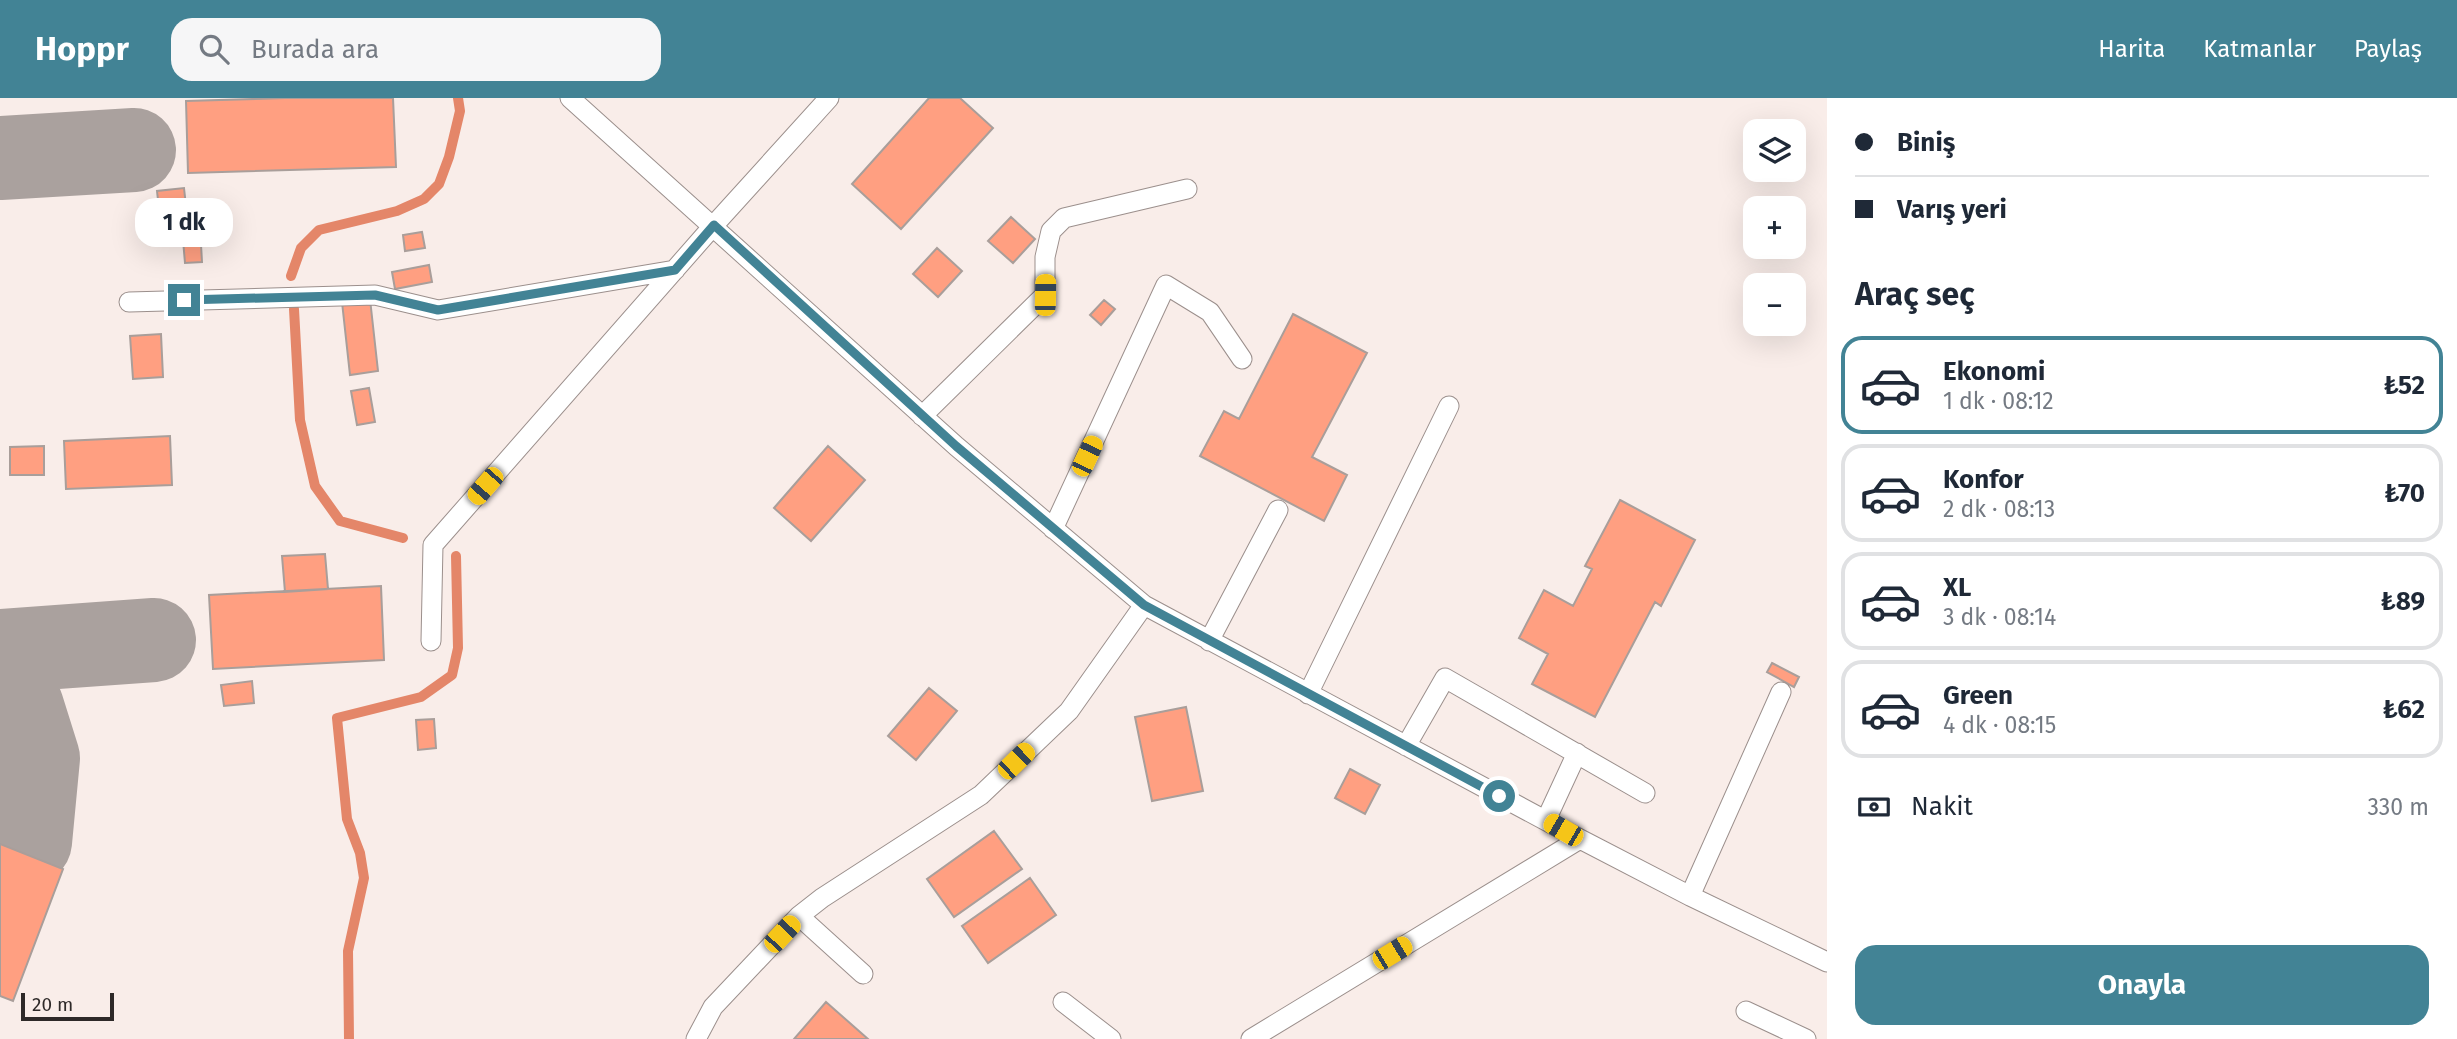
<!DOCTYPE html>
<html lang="tr">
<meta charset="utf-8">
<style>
:root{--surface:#fff;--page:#f6f6f7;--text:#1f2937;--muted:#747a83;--line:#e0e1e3;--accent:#428395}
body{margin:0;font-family:"Fira Sans",sans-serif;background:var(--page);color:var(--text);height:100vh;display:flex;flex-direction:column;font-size:26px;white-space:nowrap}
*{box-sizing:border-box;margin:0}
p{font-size:23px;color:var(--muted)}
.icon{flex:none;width:38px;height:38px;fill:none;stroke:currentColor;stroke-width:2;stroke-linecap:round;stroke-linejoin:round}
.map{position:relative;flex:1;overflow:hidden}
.drawer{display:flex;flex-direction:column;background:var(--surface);width:630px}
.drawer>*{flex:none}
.guide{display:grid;align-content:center;height:154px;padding:0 28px;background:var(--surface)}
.tools{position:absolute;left:1743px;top:21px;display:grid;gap:14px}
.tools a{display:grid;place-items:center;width:63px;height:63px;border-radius:14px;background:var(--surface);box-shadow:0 7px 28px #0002;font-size:35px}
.scale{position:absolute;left:21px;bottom:18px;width:93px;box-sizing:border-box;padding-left:7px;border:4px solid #2e2928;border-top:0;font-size:19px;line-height:24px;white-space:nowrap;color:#2e2928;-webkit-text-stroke:5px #f9ede9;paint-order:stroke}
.end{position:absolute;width:32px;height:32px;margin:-16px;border:9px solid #428395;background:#fff;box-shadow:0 0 0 4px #fff}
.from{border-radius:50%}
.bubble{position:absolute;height:49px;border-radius:21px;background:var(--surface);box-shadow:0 7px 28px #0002;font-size:23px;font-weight:700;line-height:49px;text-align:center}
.car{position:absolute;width:21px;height:42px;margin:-21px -10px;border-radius:9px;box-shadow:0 0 5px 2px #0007;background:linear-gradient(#f5c518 24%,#345 0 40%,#f5c518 0 76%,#345 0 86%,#f5c518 0)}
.guide b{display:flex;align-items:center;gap:24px;height:66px;font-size:26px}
.guide b+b{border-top:2px solid var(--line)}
.guide i{width:18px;height:18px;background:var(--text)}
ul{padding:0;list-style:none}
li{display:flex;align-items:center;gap:21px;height:98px;margin:0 14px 10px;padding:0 14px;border:4px solid var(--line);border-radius:21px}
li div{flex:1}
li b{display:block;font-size:26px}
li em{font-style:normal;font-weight:700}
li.selected{border-color:var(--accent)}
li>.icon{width:63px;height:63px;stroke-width:1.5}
h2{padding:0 28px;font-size:32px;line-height:84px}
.pay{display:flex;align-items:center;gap:18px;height:77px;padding:0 28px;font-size:26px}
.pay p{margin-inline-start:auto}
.primary-button{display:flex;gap:14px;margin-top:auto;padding:14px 28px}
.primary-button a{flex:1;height:80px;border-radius:21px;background:var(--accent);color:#fff;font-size:28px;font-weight:700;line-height:80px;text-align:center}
header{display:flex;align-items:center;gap:42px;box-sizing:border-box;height:98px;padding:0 35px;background:var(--accent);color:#fff}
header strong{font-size:33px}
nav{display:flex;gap:38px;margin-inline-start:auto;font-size:24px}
.search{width:490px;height:63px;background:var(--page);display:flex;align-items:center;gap:18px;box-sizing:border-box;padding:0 24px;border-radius:21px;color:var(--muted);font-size:26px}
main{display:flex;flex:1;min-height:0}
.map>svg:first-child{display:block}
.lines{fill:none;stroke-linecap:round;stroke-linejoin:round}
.stream{stroke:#e48669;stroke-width:10}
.taxiway{stroke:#aaa19e;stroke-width:84}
.building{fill:#ff9f81;stroke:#a99e9a;stroke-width:2}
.service-casing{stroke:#9b8f8c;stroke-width:21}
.service{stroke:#fff;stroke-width:19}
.route{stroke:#428395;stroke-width:9}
</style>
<header>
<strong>Hoppr</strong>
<div class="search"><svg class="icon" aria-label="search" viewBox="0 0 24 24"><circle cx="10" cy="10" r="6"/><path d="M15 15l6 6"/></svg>Burada ara</div>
<nav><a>Harita</a><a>Katmanlar</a><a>Paylaş</a></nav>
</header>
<main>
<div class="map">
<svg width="1827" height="941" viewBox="0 0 1827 941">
<rect width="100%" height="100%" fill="#f9ede9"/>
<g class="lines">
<!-- stream -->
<path class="stream" d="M291 178 301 150 319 132 397 113 424 101 439 86 449 59 460 13 458 0
M294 211 300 322 315 388 340 423 403 440
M349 941 348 853 364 780 360 755 347 721 337 620 421 599 452 577 458 550 456 458"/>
<!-- taxiway -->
<path class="taxiway" d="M0 60 134 52
M0 553 154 542
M0 584 22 609 38 660 30 744"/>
</g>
<!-- building -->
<path class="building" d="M285 0H393L396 69 188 75 186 3Z
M929 0H960L993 30 901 131 852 86Z
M184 90 187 117 160 120 157 93Z
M1011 119 1035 141 1013 165 988 143Z
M200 129 202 164 185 165 182 130Z
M422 134 425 150 405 153 403 137Z
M937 150 962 173 938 199 913 176Z
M429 167 432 184 395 191 392 174Z
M370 201 378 273 350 277 342 204Z
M1104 202 1115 211 1101 227 1090 217Z
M1293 216 1367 255 1312 359 1347 377 1324 423 1200 358 1224 313 1239 321Z
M161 236 163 279 133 281 130 238Z
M369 290 375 324 357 327 351 293Z
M170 338 172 387 66 391 64 343Z
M44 348V377H10V349Z
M828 348 865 382 811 443 774 410Z
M1620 402 1695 442 1661 508 1655 504 1595 619 1532 586 1548 556 1519 540 1544 492 1573 508 1592 471 1585 468Z
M325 456 328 491 285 494 282 458Z
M381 488 384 562 213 571 209 497Z
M1772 565 1799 579 1794 589 1767 574Z
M252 583 254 605 224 608 221 587Z
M929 590 957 613 916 662 888 638Z
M1186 609 1203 693 1152 703 1135 619Z
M434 621 436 650 418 652 416 622Z
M1350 671 1380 687 1365 716 1335 700Z
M994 733 1022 771 954 819 927 781Z
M0 746 63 771 13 903 0 898Z
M1030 780 1056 817 988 865 962 828Z
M826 904 868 941H794Z"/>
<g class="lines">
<!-- service casing -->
<g class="service-casing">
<path id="service" d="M570 0 956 348 1144 507 1580 741 1690 798 1827 864
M129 204 375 197 438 212 675 172
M922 318 1045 197V159L1051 133 1064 120 1187 91
M1053 431 1166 187 1210 214 1242 261
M431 543 433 447 714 127 829 0
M1209 543 1278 412
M1308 596 1449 308
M1406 648 1445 580 1645 695
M1546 722 1577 655
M1690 798 1781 594
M799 818 863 876
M1063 904 1111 941
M1746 913 1806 941
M696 941 713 909 799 818 822 800 981 697 1069 613 1144 507
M1251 941 1580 741"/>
</g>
<!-- service -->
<use href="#service" class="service"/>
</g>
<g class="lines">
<!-- route -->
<path class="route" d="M184 202 375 197 438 212 675 172 714 127 956 348 1144 507 1499 698"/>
</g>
</svg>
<div class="tools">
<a><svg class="icon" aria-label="layers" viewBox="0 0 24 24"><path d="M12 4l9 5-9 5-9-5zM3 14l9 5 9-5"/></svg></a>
<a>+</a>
<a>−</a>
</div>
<div class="scale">20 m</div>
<i class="end from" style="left:1499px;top:698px"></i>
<i class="end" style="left:184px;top:202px"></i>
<div class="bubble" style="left:135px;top:100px;width:98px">1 dk</div>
<i class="car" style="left:1045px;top:197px;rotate:1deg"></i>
<i class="car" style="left:1087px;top:358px;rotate:25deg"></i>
<i class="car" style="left:485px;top:388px;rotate:221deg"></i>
<i class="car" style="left:1016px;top:663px;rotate:46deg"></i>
<i class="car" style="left:1563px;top:732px;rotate:300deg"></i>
<i class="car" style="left:782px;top:836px;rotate:43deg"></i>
<i class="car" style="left:1392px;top:855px;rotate:59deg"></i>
</div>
<section class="drawer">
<div class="guide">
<b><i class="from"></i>Biniş</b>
<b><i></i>Varış yeri</b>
</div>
<h2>Araç seç</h2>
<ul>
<li class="selected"><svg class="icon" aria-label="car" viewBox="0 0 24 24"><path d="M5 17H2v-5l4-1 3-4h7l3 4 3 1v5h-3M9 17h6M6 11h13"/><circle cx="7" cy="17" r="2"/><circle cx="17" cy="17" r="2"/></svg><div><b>Ekonomi</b><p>1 dk · 08:12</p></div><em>₺52</em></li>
<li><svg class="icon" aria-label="car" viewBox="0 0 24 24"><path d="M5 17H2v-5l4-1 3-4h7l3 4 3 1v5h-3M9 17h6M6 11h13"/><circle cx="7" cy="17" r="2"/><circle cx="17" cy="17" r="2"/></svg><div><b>Konfor</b><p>2 dk · 08:13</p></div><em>₺70</em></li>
<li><svg class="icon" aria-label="car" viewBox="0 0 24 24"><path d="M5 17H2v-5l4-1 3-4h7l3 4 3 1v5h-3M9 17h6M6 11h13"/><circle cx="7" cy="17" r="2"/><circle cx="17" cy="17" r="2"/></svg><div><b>XL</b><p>3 dk · 08:14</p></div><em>₺89</em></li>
<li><svg class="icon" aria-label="car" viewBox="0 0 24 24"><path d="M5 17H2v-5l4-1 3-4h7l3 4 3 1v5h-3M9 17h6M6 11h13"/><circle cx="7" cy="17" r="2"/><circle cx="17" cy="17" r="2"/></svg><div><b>Green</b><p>4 dk · 08:15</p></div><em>₺62</em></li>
</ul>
<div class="pay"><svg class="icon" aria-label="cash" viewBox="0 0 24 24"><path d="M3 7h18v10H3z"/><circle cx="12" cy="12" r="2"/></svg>Nakit<p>330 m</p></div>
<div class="primary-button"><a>Onayla</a></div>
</section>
</main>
